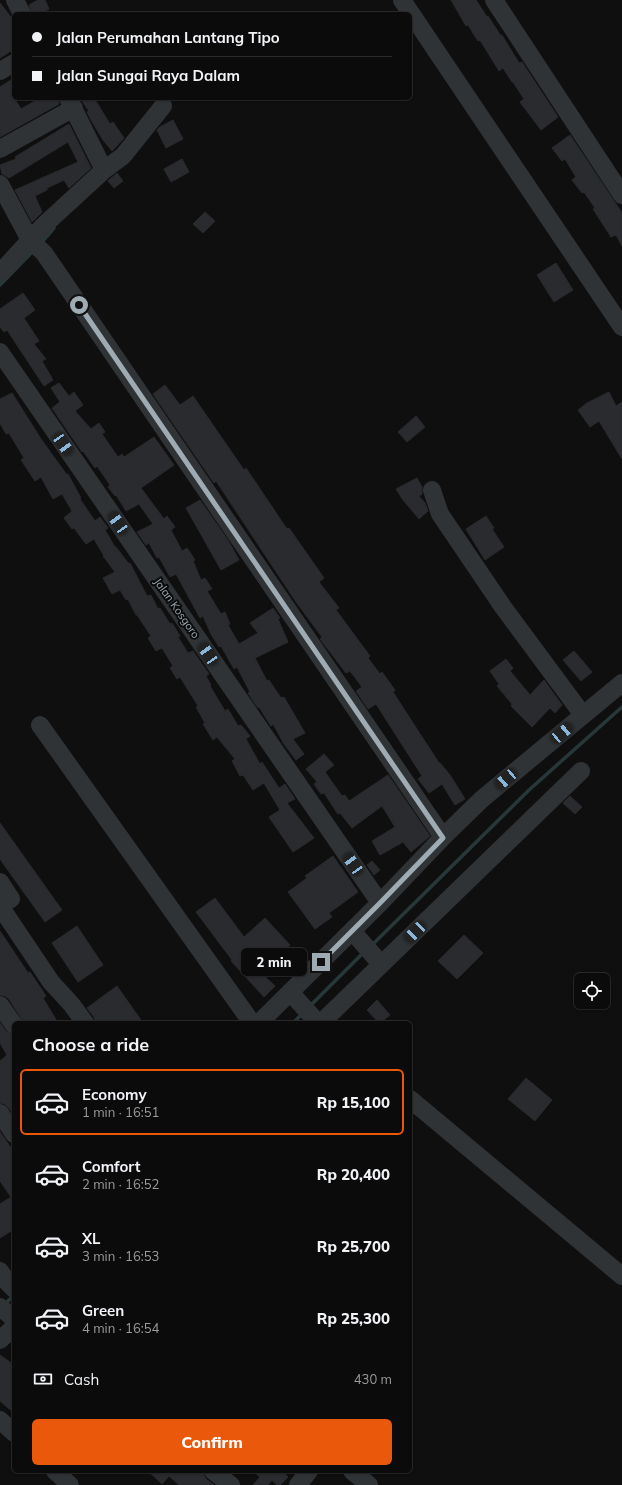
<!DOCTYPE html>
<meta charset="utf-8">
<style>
:root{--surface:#0b0b0c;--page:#141415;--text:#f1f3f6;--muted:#9a9b9d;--line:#2b2b2d;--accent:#ea580c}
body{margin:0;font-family:Mulish,sans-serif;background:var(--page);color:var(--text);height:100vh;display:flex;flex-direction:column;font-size:15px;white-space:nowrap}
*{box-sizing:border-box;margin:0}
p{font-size:13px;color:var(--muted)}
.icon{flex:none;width:22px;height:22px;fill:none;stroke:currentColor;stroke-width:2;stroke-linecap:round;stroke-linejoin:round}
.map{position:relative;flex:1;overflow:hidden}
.sheet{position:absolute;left:12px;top:1021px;width:400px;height:452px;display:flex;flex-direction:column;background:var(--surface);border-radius:6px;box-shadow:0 1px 3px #0004,0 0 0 1px var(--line)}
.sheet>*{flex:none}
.top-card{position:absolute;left:12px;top:12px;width:400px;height:88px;border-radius:6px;box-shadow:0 1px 3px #0004,0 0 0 1px var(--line);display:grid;align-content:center;height:88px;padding:0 20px;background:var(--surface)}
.buttons{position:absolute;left:574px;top:973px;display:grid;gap:8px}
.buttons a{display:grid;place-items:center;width:36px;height:36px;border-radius:6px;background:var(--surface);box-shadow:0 1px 3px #0004,0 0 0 1px var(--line);font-size:20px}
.end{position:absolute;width:18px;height:18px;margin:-9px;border:5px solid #9fabb3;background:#111;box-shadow:0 0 0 2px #111}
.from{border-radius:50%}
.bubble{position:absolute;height:28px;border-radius:6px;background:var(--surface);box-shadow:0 1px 3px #0004,0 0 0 1px var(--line);font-size:13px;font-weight:800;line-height:28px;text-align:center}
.car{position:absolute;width:12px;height:24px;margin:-12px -6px;border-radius:5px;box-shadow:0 0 3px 1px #0007;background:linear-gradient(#222 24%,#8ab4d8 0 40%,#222 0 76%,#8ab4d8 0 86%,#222 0)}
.top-card b{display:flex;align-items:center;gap:14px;height:38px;font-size:15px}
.top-card b+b{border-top:1px solid var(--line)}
.top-card i{width:10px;height:10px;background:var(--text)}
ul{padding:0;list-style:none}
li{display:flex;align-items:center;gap:12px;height:66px;margin:0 8px 6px;padding:0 12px;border:2px solid transparent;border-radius:6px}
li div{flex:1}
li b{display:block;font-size:15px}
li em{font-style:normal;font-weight:800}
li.current{border-color:var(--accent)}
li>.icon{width:36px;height:36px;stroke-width:1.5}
h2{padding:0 20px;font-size:18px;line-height:48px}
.pay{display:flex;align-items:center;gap:10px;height:44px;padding:0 20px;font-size:15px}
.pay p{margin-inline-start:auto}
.action{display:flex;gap:8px;margin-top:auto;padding:8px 20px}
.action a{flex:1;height:46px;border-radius:6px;background:var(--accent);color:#fff;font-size:16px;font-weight:800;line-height:46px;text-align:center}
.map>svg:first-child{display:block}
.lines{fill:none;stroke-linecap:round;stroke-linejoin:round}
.stream{stroke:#283839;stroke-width:3.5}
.building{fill:#2a2b2e;stroke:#292a2d}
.minor{stroke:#303336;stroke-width:18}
.route{stroke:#9fabb3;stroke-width:5}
.labels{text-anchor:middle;stroke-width:4;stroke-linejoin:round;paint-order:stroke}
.street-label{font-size:11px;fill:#9fabb3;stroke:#0a0a0b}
</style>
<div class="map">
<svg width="622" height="1485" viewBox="0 0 622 1485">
<rect width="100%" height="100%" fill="#0f0f10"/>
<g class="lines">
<!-- stream -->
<path class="stream" d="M41 243 54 228
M0 285 34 250
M372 945 529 790 622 707
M309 1007 364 952
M293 1023 302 1014
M5 1304 14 1295"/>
</g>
<!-- building -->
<path class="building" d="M38 0H45L49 9 40 14H32L29 5Z
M451 0H476L487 17 488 16 501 36 502 35 519 63 522 62 558 117 541 130 520 102 524 99 513 82H512L503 68 499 71 480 40 478 41 468 25 466 26Z
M0 3 14 21 10 24 14 30V49L0 58Z
M14 78V98L21 109 40 98H58L59 104 0 137V87Z
M80 98H94L110 124 113 122 124 138 112 151 103 140 91 120 87 112 89 111Z
M173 120 183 139 166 148 157 130 160 127Z
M69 124 91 168 69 188 64 180 47 188V190L35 196 42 212 32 222 15 190 78 162 68 142 9 178 2 174 0 165 16 159 15 157Z
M570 135 622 213V246L616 235 611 237 593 209 595 208 584 192 582 193 572 180 576 177 565 159 562 161 552 148Z
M182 159 189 172 171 182 164 169Z
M117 173 123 181 114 188 108 181Z
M205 212 215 221 203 233 193 224Z
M556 263 573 290 554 302 537 275Z
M23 293 35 310 24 318 39 341 34 344 46 359 42 361 53 380 44 386 7 330 4 332 0 327V309Z
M59 383 69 396 74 392 83 405 75 411 91 429 99 423 105 432 102 434 118 457 122 454 124 457 154 437 174 465 141 488 164 519 167 516 175 527 171 530 182 551 187 548 195 560 193 561 201 580 205 578 212 589 207 591 221 614 225 612 230 624 228 625 239 644 258 633 250 623 273 608 280 618 278 619 288 642 255 658 267 681 269 680 281 698 284 697 305 733 293 739 304 754 296 760 284 744 273 724 271 726 259 707 258 708 248 693 250 692 237 667 234 669 221 646 219 647 211 634 203 616 200 618 176 574 170 577 159 557 157 558 149 543 146 545 137 532 153 524 139 504 126 511 116 495 115 496 108 487 110 485 97 466 95 468 83 451 82 452 52 408 60 402 51 388Z
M165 385 180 405 193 396 244 470 246 468 287 529 289 528 324 578 319 582 339 608 336 610 370 656 368 658 380 674 382 672 395 690 393 692 439 763H440L450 775 465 799 455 805 442 784 429 793 418 779 422 776 376 704 368 709 356 691 362 687 350 671 346 673 320 639 322 637 296 602 216 481 214 483 153 394Z
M609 392 616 406 622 402V459L599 421 590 427 578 410 587 403Z
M12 393 41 439 67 475 68 474 81 498 80 499 95 521 100 517 108 528 105 530 115 547H116L129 564 130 563 147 596 151 595 158 609 160 608 170 624 172 623 180 636 178 637 188 653 193 651 209 674 206 676 211 685 210 686 225 711 228 709 238 726 241 725 250 736 246 739 260 764 262 762 279 788 285 784 295 799 287 803 314 838 293 852 269 817 280 810 264 783 253 790 243 775 240 776 232 761 235 759 217 737 213 740 203 724 205 723 196 707 198 706 180 677 177 679 170 668 173 666 162 648 156 651 148 638 151 636 137 615H136L128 599 126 600 120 590 112 594 103 578 115 572 103 556H104L94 539 86 544 74 528 72 529 64 518 72 511 62 494 53 499 41 477 35 481 21 460 24 458 9 433 6 434 0 423V399Z
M416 416 425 427 407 442 398 432Z
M417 478 422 487V494L419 496 425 503 428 511 419 519 403 500 396 489Z
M200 500 228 540 239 560 221 570 186 508Z
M486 516 494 528 492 529 504 547 485 560 466 529Z
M574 651 592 672 581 681 563 660Z
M506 659 513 668 510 671 530 695 544 680 562 705 555 713 550 708 532 727 511 706 512 704 497 686 499 684 490 671Z
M324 754 334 765 325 772 342 796 345 795 349 801 388 775 430 836 411 852 403 842 380 855 372 841 395 827 382 806 352 828 340 813 338 814 324 793 321 794 314 784 317 782 306 769Z
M570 796 582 807 575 814 563 803Z
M0 823 62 910 45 922 0 859Z
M333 856 358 892 329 913 332 917 315 929 288 892 307 878 305 876Z
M372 861 380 870 374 875 367 865Z
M215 898 244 937 265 918 290 945 261 973 275 986 264 997 231 961 232 960 196 912Z
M77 926 103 965 78 982 52 943Z
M0 931 28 973 30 972 46 996 43 998 58 1023H24L9 999 5 996 0 995Z
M464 935 483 953 457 979 438 961Z
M117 986 143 1023H95L94 1017 87 1008Z
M377 1000 390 1015 380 1023H379L367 1010Z
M0 1023 6 1031 12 1035 14 1039V1111L12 1112 5 1104 0 1103V1061L7 1055 0 1043Z
M526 1078 552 1100 535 1121 508 1099Z
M0 1132 14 1152V1229L0 1238V1204L11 1197 0 1181Z
M0 1355 14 1365V1413L0 1401Z
M148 1471H202L206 1479 214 1485H179L169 1476 162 1484Z
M253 1471H282L288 1477 280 1485H277L272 1480 268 1485H253L260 1477Z"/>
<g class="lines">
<!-- minor -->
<path class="minor" d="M15 0 22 14
M402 0 622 327
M494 0 622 195
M0 71 14 63
M0 149 74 108
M104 170 123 156 163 106
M0 184 30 240 44 253 443 837
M0 273 42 227 104 170 68 98
M0 352 380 903
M432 490 440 514 503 607 583 715
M40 725 252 1023
M0 882 11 899 2 904 1 906 2 909 51 982 72 1005 85 1023
M352 931 381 964
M290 992 318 1023
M0 1005 14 1025
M259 1023 380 903 443 837 482 799 622 683
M321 1023 581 771
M410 1099 622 1276
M0 1113 14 1134
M0 1271 7 1282 14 1289
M0 1307 14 1319
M0 1340 14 1327
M0 1420 14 1433
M55 1471 70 1485
M213 1471 231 1485
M352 1471 369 1485
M298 1485 309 1471"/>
</g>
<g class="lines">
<!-- route -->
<path class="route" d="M79 305 443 838 380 903 321 962"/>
</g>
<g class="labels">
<!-- street labels -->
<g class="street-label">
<text transform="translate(177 608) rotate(55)" y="4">Jalan Kosgoro</text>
</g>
</g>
</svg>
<div class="buttons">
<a><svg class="icon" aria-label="locate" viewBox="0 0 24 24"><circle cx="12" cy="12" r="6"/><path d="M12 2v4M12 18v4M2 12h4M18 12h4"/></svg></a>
</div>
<i class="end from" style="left:79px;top:305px"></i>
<i class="end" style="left:321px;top:962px"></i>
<div class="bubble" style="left:241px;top:948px;width:66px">2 min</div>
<i class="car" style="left:63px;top:444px;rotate:145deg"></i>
<i class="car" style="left:118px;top:523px;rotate:325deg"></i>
<i class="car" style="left:208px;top:654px;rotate:326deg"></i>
<i class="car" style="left:562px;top:733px;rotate:50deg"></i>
<i class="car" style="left:506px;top:779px;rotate:229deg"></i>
<i class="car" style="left:353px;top:864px;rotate:325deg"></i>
<i class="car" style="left:415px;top:932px;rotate:226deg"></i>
<div class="top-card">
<b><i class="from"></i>Jalan Perumahan Lantang Tipo</b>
<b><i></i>Jalan Sungai Raya Dalam</b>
</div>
<section class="sheet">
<h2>Choose a ride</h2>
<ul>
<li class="current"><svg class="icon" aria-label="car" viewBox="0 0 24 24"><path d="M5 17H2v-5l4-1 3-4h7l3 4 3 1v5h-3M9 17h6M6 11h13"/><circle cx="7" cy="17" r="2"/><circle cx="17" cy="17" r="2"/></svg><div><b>Economy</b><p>1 min · 16:51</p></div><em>Rp 15,100</em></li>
<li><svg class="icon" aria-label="car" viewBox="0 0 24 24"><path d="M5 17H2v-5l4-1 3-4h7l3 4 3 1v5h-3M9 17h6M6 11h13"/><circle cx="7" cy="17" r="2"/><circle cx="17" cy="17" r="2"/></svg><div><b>Comfort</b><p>2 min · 16:52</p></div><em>Rp 20,400</em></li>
<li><svg class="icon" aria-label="car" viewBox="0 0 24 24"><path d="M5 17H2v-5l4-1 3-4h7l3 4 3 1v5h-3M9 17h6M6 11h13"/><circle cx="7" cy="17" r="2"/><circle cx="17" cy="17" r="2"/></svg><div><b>XL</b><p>3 min · 16:53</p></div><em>Rp 25,700</em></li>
<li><svg class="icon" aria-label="car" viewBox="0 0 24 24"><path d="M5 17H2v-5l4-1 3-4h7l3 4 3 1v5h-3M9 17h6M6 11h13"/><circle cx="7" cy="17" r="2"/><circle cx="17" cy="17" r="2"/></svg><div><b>Green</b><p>4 min · 16:54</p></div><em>Rp 25,300</em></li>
</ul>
<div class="pay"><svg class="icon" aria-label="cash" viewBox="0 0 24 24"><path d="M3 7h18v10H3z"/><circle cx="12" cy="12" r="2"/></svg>Cash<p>430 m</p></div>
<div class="action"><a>Confirm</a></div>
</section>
</div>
